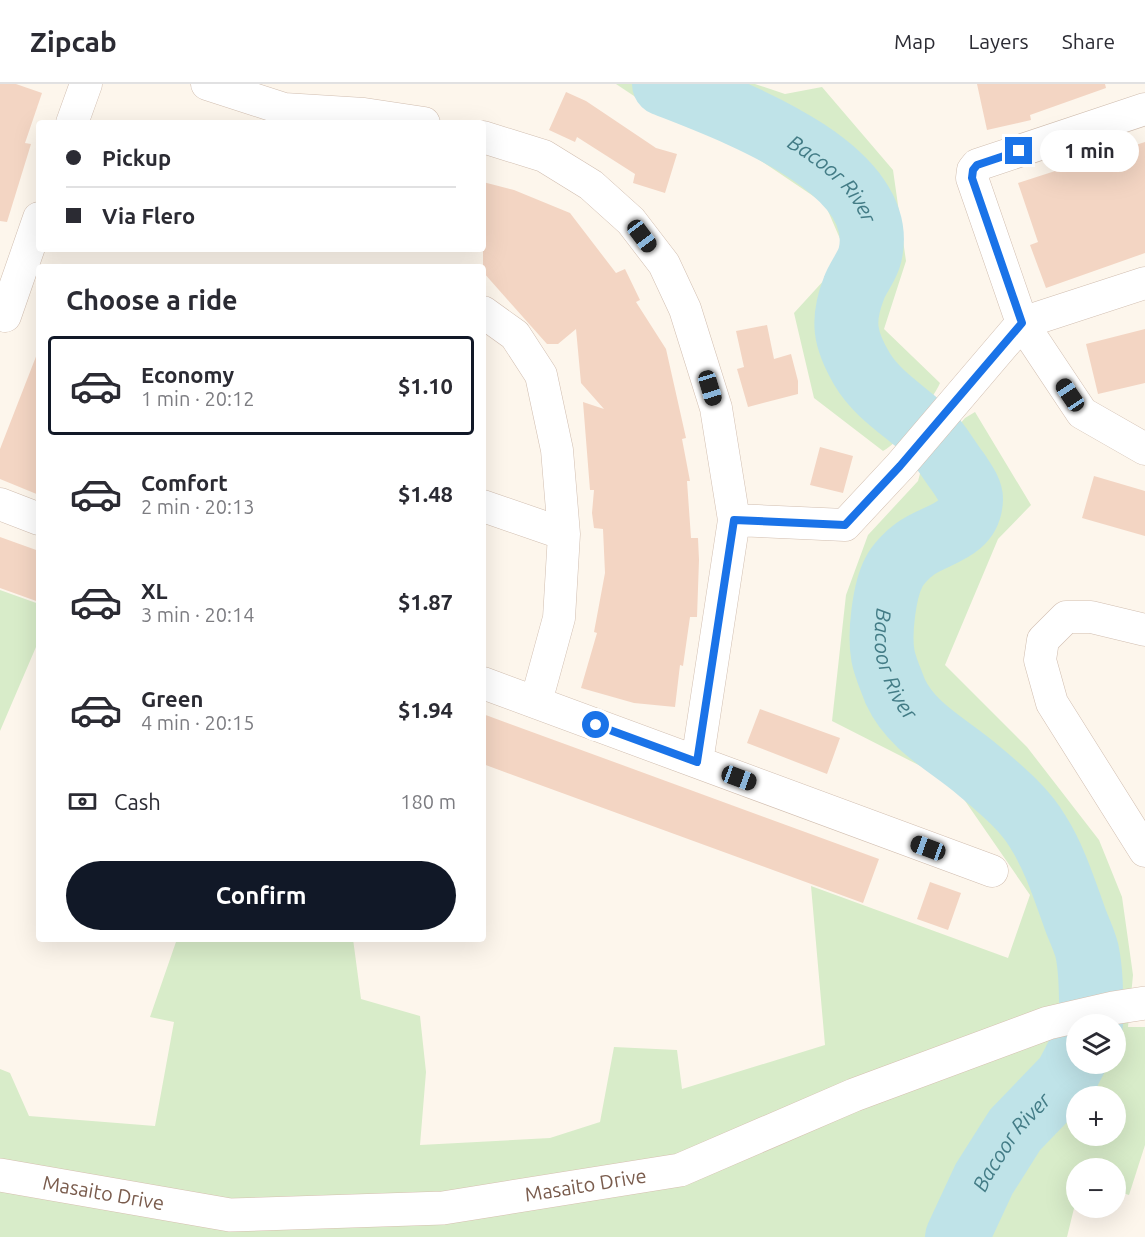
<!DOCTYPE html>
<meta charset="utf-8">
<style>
:root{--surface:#fff;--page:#f2f2f3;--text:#2b2b33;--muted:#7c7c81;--line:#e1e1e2;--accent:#111827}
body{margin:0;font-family:Ubuntu,sans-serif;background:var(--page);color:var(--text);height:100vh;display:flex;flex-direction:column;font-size:22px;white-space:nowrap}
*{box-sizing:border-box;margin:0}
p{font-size:20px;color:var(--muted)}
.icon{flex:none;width:33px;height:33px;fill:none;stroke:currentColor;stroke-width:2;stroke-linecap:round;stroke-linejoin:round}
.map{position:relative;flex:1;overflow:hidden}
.details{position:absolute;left:36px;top:180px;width:450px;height:678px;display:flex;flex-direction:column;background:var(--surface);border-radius:6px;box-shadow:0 6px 24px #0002}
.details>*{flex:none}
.top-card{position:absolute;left:36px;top:36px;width:450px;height:132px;border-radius:6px;box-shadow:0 6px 24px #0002;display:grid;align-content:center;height:132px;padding:0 30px;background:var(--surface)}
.tools{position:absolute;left:1066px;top:930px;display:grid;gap:12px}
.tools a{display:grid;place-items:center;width:60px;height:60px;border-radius:50%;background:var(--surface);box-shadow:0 6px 24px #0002;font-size:30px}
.end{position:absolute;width:27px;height:27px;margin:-14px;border:8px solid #1a73e8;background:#fff;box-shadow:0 0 0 3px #fff}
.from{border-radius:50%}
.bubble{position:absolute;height:42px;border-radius:21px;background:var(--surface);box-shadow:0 6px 24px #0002;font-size:20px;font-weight:700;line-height:42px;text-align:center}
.car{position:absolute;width:18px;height:36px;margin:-18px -9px;border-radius:8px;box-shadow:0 0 4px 2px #0007;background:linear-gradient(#222 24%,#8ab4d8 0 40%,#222 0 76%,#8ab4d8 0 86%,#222 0)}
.top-card b{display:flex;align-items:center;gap:21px;height:57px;font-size:22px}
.top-card b+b{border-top:2px solid var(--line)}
.top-card i{width:15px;height:15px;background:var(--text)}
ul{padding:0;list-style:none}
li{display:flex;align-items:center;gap:18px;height:99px;margin:0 12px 9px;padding:0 18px;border:3px solid transparent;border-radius:6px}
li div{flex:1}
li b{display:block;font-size:22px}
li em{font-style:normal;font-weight:700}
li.active{border-color:var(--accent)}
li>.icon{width:54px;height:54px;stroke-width:1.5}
h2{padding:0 30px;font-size:27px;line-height:72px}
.pay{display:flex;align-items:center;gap:15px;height:66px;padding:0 30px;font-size:22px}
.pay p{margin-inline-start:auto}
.button{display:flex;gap:12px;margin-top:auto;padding:12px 30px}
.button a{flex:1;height:69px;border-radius:36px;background:var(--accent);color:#fff;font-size:24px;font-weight:700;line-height:69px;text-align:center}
header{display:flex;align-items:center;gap:36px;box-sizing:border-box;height:84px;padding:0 30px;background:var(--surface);border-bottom:2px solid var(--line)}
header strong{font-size:28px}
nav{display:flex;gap:33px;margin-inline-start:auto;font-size:21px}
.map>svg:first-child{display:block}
.green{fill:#d8ecc9;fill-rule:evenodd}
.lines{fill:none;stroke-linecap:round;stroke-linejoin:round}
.river{stroke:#bfe3e8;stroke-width:64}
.building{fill:#f3d5c3}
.street-casing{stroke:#d1beb0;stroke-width:33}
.secondary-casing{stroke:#d6c0b0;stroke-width:34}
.street{stroke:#fff;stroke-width:32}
.secondary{stroke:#fff;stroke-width:33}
.route{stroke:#1a73e8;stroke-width:8}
.labels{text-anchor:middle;stroke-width:4.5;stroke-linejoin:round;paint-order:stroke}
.street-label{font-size:20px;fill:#7a5c4d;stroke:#fffaf3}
.water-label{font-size:21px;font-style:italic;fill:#437c86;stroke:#fffaf3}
</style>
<header>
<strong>Zipcab</strong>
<nav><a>Map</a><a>Layers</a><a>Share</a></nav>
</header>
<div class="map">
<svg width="1145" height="1153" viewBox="0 0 1145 1153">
<rect width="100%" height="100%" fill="#fdf6ec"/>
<!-- green -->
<path class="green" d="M616 0H755L785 10 822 3 893 86 906 177 884 245 940 299C932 317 900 358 883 367L814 314 794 229 847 171 825 120 727 54 667 34Z
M975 328 1031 421 998 455 945 581 1027 663 1099 756 1122 813 1133 891 1128 943H1145V1061L1129 1111 1116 1107V1084H1077V1112L1067 1153H0V985L10 989 29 1032 155 1042 174 938 150 933 177 855H353L361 915 420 932 426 988 420 1061 550 1054 600 1038 614 963 677 966 682 1005 825 961 811 802 1008 874 1030 811 952 698 832 637 846 511 868 451 918 397 921 386 965 334ZM1077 940H1116V980H1077ZM1077 1012H1116V1052H1077Z
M0 506 39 520V556L0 647Z"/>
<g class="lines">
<!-- river -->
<g class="river">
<path id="s1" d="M664 0C727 25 891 83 870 171 867 183 858 193 854 204 841 237 845 256 862 285 878 312 907 328 929 349 940 360 948 375 958 388 963 396 971 406 971 415 970 448 935 450 915 465 908 470 898 480 894 488 884 507 879 550 883 572 885 583 891 596 895 607 912 644 949 661 978 686 999 704 1024 724 1038 748 1054 773 1064 804 1074 832 1078 844 1084 855 1087 867 1092 891 1091 916 1091 940"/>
<path id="s2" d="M957 1153 984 1095 1015 1046 1066 993 1077 972"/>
</g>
</g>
<!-- building -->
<path class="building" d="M0 0H16L42 9 25 59 31 60 7 138 0 137Z
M977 0H1105L1106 4 1030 31 1031 36 987 46Z
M566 8 586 17 656 64 677 70 665 109 633 99 635 90 577 53 575 58 549 46Z
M1145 58V169L1046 204 1030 161 1038 158 1018 99Z
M483 98 514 106 570 129 616 189 625 185 640 216 636 218 666 265 686 354 682 355 690 397H687L691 454H698L699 476 697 533H690L683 582 680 581 675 623 634 619 581 604 597 549 594 548 605 489 603 445 594 444 592 429 594 406H590L583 318 604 325 581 299 576 245 558 260H547L483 188Z
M767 241 774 275 791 270 798 297V310L748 323 737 285 744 283 736 247Z
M1145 245V299L1098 310 1086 260Z
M37 270H39V411L0 395V365Z
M820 363 853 372 843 409 810 401Z
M1094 392 1145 407V452L1082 434Z
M0 453 39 467V518L0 504Z
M760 625 840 654 827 690 747 659Z
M483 630 879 775 863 819 483 680Z
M930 798 961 809 948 846 917 835Z"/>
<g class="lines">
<!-- street casing -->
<g class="street-casing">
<path id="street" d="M207 0 284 25 364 30 424 39
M1145 25 977 81 973 86 972 94 1022 239 1082 329 1145 365
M72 39 86 0
M483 53 544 72 591 101 631 137 664 180 685 225 716 324 734 436 697 678
M483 228 515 251 541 291 557 366 564 450 559 534 536 618
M5 232 39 134
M0 420 39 435
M483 422 564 450
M734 436 845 441 900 382 1022 239 1145 199
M1145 546 1091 533H1066L1043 556 1040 576 1052 619 1145 767
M483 599 992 787"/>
</g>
<!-- secondary casing -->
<g class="secondary-casing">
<g id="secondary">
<path id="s3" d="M0 1091 230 1131 443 1124 680 1086 854 1011 1048 939 1113 924 1145 919"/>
</g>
</g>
<!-- street -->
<use href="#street" class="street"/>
<!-- secondary -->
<use href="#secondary" class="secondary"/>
</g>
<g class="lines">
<!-- route -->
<path class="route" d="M596 641 697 678 734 436 845 441 900 382 1022 239 972 94 973 86 977 81 1019 67"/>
</g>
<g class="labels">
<!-- street labels -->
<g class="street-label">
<text dy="7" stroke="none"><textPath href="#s3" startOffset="591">Masaito Drive</textPath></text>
<text dy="7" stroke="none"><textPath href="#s3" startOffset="105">Masaito Drive</textPath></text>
</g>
<!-- water labels -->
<g class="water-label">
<text dy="7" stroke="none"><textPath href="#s1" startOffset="196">Bacoor River</textPath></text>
<text dy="7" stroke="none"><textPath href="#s1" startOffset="789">Bacoor River</textPath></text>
<text dy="7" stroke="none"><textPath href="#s2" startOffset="110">Bacoor River</textPath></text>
</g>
</g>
</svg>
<div class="tools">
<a><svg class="icon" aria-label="layers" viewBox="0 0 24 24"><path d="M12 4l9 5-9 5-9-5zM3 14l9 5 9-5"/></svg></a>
<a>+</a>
<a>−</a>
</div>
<i class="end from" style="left:596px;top:641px"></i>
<i class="end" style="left:1019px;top:67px"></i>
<div class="bubble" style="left:1040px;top:46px;width:99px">1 min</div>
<i class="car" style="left:642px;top:152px;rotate:143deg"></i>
<i class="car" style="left:710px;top:304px;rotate:163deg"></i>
<i class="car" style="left:1070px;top:311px;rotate:326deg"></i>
<i class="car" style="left:739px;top:694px;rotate:110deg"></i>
<i class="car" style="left:928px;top:764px;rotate:290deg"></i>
<div class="top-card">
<b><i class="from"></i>Pickup</b>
<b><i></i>Via Flero</b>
</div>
<section class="details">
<h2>Choose a ride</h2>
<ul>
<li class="active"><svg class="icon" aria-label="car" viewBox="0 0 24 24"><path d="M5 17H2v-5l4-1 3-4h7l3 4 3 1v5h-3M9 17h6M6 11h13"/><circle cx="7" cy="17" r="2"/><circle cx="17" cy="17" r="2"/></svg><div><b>Economy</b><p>1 min · 20:12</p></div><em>$1.10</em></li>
<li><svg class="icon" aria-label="car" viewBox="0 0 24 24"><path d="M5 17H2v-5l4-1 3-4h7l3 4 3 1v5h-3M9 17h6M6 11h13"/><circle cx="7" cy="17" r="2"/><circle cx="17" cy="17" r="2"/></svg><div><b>Comfort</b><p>2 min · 20:13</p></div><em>$1.48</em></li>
<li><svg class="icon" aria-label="car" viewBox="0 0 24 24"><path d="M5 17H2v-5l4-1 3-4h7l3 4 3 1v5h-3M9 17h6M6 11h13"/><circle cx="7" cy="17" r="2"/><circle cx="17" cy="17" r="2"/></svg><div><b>XL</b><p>3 min · 20:14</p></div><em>$1.87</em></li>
<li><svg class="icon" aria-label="car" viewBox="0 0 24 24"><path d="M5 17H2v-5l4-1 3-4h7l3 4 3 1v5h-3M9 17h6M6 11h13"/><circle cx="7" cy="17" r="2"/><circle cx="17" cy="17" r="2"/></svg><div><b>Green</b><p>4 min · 20:15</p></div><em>$1.94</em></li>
</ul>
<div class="pay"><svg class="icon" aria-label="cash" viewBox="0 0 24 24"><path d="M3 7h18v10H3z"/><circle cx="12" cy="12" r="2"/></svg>Cash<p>180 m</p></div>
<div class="button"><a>Confirm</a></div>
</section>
</div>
